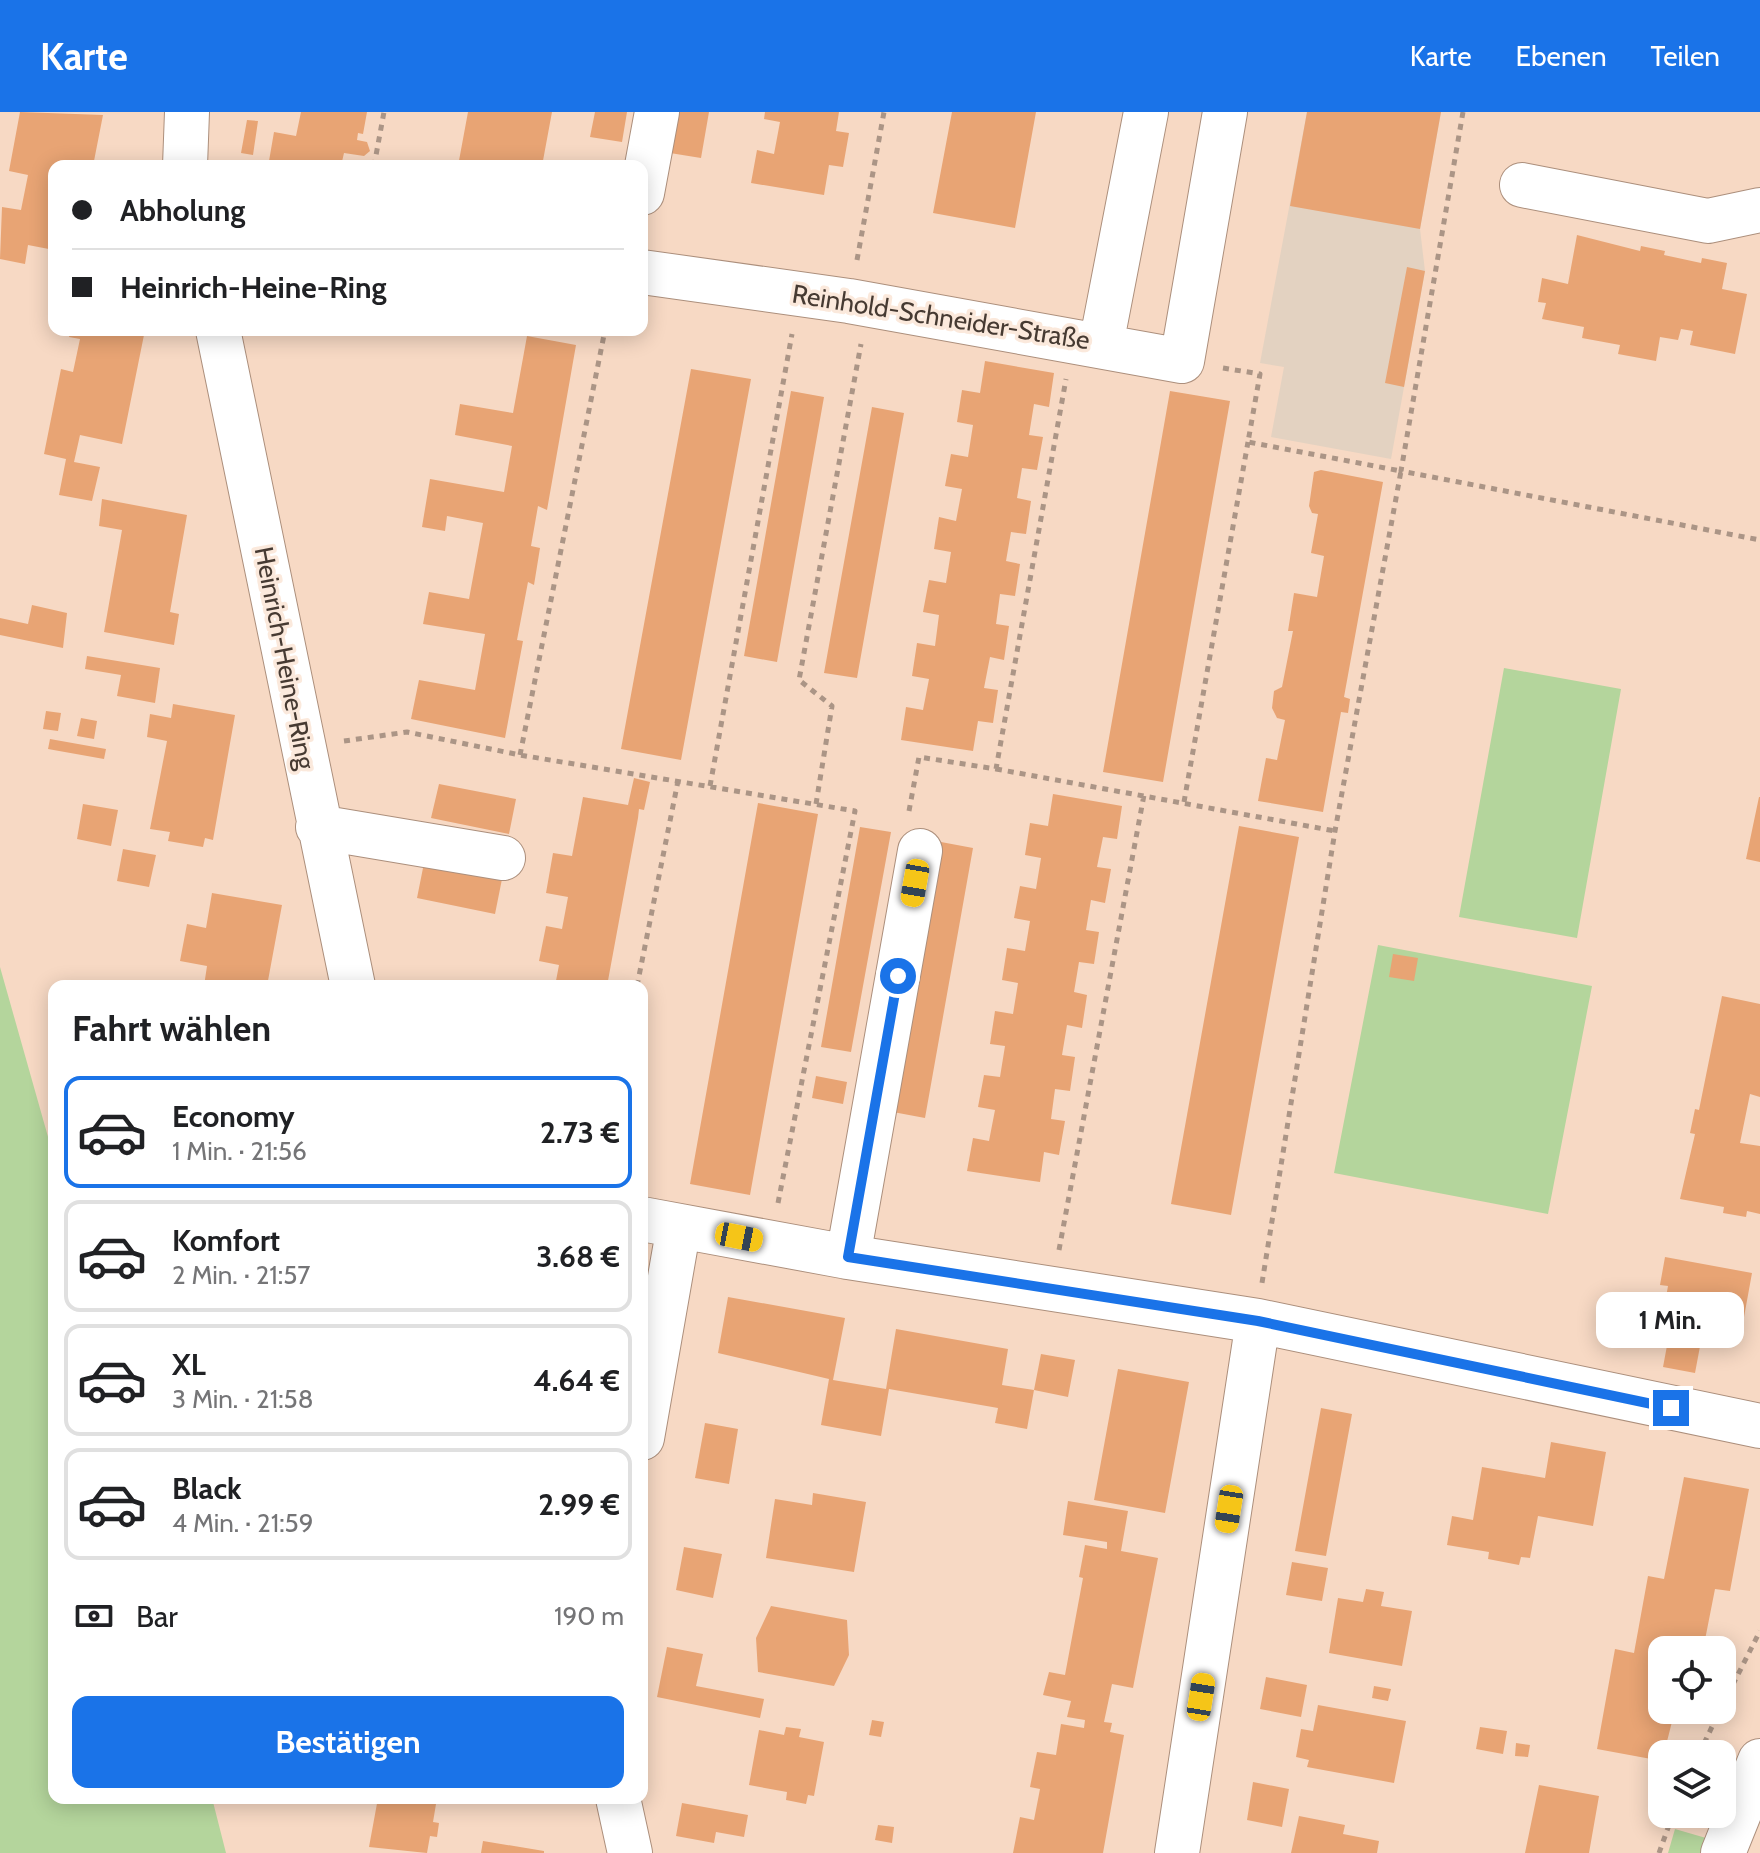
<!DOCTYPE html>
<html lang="de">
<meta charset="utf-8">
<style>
:root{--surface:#fff;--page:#f6f6f6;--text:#202124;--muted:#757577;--line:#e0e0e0;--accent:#1a73e8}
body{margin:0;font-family:Cabin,sans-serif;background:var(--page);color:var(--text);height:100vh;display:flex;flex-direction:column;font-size:30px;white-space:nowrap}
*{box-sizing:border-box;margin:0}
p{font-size:26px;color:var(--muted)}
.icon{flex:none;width:44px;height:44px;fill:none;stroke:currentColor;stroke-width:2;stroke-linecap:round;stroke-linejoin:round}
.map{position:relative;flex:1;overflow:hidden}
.side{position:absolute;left:48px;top:868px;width:600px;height:824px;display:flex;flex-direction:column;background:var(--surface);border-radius:16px;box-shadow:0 4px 20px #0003}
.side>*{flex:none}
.banner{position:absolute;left:48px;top:48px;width:600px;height:176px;border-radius:16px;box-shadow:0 4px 20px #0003;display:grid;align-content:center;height:176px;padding:0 24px;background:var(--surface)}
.controls{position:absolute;left:1648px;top:1524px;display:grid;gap:16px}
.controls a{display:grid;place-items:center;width:88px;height:88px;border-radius:16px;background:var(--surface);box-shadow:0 4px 20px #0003;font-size:40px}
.end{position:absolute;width:36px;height:36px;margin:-18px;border:10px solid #1a73e8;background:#fff;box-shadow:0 0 0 4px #fff}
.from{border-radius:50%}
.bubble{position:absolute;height:56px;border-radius:16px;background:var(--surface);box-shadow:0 4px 20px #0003;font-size:26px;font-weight:700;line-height:56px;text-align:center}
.car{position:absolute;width:24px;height:48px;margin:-24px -12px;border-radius:10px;box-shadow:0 0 6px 2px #0007;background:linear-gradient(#f5c518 24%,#345 0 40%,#f5c518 0 76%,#345 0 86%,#f5c518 0)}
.banner b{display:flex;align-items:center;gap:28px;height:76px;font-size:30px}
.banner b+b{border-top:2px solid var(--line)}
.banner i{width:20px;height:20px;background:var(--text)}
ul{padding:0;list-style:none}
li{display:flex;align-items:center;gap:24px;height:112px;margin:0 16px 12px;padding:0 8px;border:4px solid var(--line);border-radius:16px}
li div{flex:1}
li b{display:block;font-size:30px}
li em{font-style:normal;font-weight:700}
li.on{border-color:var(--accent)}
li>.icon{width:72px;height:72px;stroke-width:1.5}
h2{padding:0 24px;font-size:36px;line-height:96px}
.pay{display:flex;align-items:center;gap:20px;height:88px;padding:0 24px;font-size:30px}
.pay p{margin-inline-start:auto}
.action{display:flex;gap:16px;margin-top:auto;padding:16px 24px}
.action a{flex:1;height:92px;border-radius:16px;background:var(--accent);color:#fff;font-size:32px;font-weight:700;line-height:92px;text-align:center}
header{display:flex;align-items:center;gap:48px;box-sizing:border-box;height:112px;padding:0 40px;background:var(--accent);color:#fff}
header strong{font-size:38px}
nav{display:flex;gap:44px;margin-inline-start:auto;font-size:28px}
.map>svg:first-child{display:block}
.education{fill:#e3d2c1}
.green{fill:#b4d59c}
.building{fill:#e8a474}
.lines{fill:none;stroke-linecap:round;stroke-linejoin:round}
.minor-casing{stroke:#ac8f7c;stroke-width:46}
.path{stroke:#ab9586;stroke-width:5;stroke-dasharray:6 6;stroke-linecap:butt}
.minor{stroke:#fff;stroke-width:44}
.route{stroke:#1a73e8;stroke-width:10}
.labels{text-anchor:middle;stroke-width:7;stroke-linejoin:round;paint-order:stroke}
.street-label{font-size:26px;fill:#463a32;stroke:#fbe9dc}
</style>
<header>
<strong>Karte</strong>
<nav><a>Karte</a><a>Ebenen</a><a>Teilen</a></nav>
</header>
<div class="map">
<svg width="1760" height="1741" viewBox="0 0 1760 1741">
<rect width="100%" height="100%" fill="#f7d9c4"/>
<!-- education -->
<path class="education" d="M1307 0H1441L1420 117 1425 159 1391 347 1271 325 1284 255 1260 251Z"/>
<!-- green -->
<path class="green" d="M1504 556 1621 577 1577 826 1459 805Z
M1378 833 1592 874 1548 1102 1334 1061Z
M0 855 54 1046V1686H212L226 1741H0Z
M1675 1717 1706 1726 1702 1741H1668Z"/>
<!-- building -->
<path class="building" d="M20 0 103 3 93 54H54V138L28 133 25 152 0 147 2 95 21 98 28 63 9 59Z
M301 0H367L363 22 358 21 357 28 367 30 370 39 364 44 344 41 341 54H296L269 49 274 20 296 24Z
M468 0H552L542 54H458Z
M595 0H627L622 30 590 25Z
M677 0H709L701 46 670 41Z
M765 0H839L836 19 849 21 843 55 829 53 824 83 751 71 757 38 774 42 780 10 764 7Z
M952 0H1036L1015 116 933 101Z
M1307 0H1441L1420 117 1290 94Z
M247 8 258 9 253 43 241 41Z
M1577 123 1640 139 1641 134 1665 139 1664 143 1701 151 1702 146 1727 151 1722 177 1747 182 1735 242 1690 233 1693 219 1681 217 1678 228 1660 225 1656 249 1618 242 1620 233 1582 226 1584 215 1542 207 1546 191 1538 190 1542 166 1568 172Z
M1407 155 1425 159 1404 275 1385 271Z
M71 218H145L122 332 80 323 74 350 100 355 92 389 59 383 66 347 44 342 61 257 73 260 80 227 69 225Z
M527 224 576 233 547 398 538 394 531 434 540 436 534 473 528 470 517 528 523 529 505 626 411 607 419 568 475 578 485 522 423 512 429 480 469 487 483 411 447 404 445 419 422 415 430 367 504 380 512 334 455 323 460 292 513 301Z
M985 249 1054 261 1049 295 1034 292 1029 323 1043 325 1037 358 1022 356 1017 386 1031 389 1026 422 1011 420 1006 449 1020 452 1015 484 1000 482 996 512 1009 514 1004 548 990 545 984 576 998 578 993 611 978 609 973 639 901 628 906 595 923 598 929 567 912 564 917 531 935 534 939 503 923 500 929 468 946 471 951 440 934 437 939 405 956 409 962 377 945 374 951 342 968 345 973 313 957 310 962 278 980 281Z
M691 257 751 267 681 648 621 637Z
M791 279 824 285 777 550 744 544Z
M1170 279 1230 289 1163 670 1103 660Z
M872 295 904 301 857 566 824 561Z
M1321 358 1383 370 1344 585 1350 587 1348 601 1341 600 1323 700 1258 689 1266 646 1277 648 1285 608 1277 606 1272 596 1274 579 1282 575 1293 519H1288L1294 481 1317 485 1324 444 1311 441 1318 402 1312 401 1309 394 1314 360Z
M102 387 187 403 170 500 179 502 174 533 104 520 122 418 99 414Z
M32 493 67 501 63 536 0 523V506L28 512Z
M87 544 160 556 155 591 117 584 121 563 85 557Z
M173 592 235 603 213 728 205 726 203 735 168 729 170 720 150 717 167 629 147 625 150 602 171 606Z
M46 599 61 601 58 619 43 617Z
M81 606 97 609 94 627 77 624Z
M50 627 106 637 104 647 48 637Z
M634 666 650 670 644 698 639 697 638 706 607 874H555L559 853 539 849 546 814 562 817 568 785 546 781 553 741 572 744 583 685 628 693Z
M439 672 516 687 509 722 431 706Z
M1053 682 1122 694 1117 727 1103 725 1097 755 1111 757 1105 791 1091 788 1086 818 1099 820 1094 852 1079 850 1074 880 1087 883 1082 916 1067 913 1062 943 1075 945 1070 979 1055 977 1051 1007 1065 1009 1059 1043 1044 1040 1040 1070 967 1059 973 1026 989 1029 995 998 978 995 984 963 1000 965 1005 934 990 932 995 899 1013 902 1018 871 1002 868 1007 836 1025 839 1030 809 1014 806 1020 774 1036 777 1041 746 1025 743 1030 711 1048 714Z
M1759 685H1760V750L1746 747Z
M758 691 818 702 750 1083 690 1072Z
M83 692 118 698 111 734 77 727Z
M1239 714 1299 725 1231 1103 1171 1092Z
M860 715 891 720 851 940 821 935Z
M941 730 973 736 925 1006 893 1000Z
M123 737 156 743 149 775 117 769Z
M424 751 502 767 495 802 417 786Z
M212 781 282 793 267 874H204L207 854 180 849 187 812 206 816Z
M1393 842 1418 846 1414 869 1389 865Z
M1722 884 1760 892V985L1750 982 1740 1031 1760 1034V1102L1747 1099 1746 1105 1723 1101 1724 1095 1680 1087 1695 1022 1690 1021 1695 997 1699 998Z
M816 964 847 970 843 992 812 986Z
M1665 1145 1752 1161 1742 1216 1663 1202 1668 1174 1660 1173Z
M728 1185 845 1206 833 1268 886 1277 896 1217 1008 1237 1002 1273 1034 1278 1027 1317 995 1311 998 1296 889 1277 881 1324 821 1313 829 1267 718 1241Z
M1669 1223 1701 1229 1695 1261 1663 1255Z
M1041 1242 1075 1248 1068 1285 1034 1278Z
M1118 1257 1189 1270 1165 1401 1094 1388Z
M1321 1296 1352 1302 1326 1444 1295 1439Z
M705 1311 738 1317 729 1372 695 1366Z
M1551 1330 1606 1340 1593 1414 1538 1404 1530 1446 1521 1445 1519 1453 1488 1447 1489 1440 1447 1433 1452 1404 1473 1408 1482 1355 1545 1366Z
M1684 1365 1749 1377 1730 1479 1715 1477 1703 1538H1662V1598H1675L1662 1649 1597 1637 1615 1537 1634 1541 1648 1464 1664 1467Z
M813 1381 866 1390 854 1460 766 1446 775 1387 812 1393Z
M1068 1389 1128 1399 1121 1439 1158 1446 1133 1576 1112 1572 1104 1610 1112 1611 1110 1620 1124 1623 1103 1741H1013L1020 1705 1034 1708 1040 1677 1030 1675 1037 1640 1056 1643 1061 1612 1084 1616 1085 1608 1067 1605 1071 1589 1043 1583 1049 1560 1065 1563 1083 1466 1079 1465 1085 1433 1107 1437V1430L1063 1423Z
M684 1435 722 1442 713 1486 676 1478Z
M1292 1450 1328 1456 1322 1489 1286 1483Z
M1366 1477 1384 1480 1381 1494 1412 1499 1402 1554 1329 1541 1338 1486 1363 1490Z
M771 1494 847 1508 849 1543 834 1574 758 1560 756 1526Z
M667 1535 703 1542 696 1574 764 1587 760 1606 657 1585Z
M1266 1565 1307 1573 1301 1605 1260 1597Z
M1374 1574 1391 1577 1388 1589 1372 1586Z
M1318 1593 1406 1609 1394 1671 1307 1655 1309 1648 1296 1645 1301 1617 1313 1619Z
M872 1608 884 1610 881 1625 869 1623Z
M786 1615 801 1617 799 1625 824 1630 814 1684 808 1683 806 1692 786 1688 787 1680 749 1673 759 1618 784 1623Z
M1480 1615 1507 1619 1503 1642 1476 1637Z
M1516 1631 1530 1633 1528 1645 1515 1644Z
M1253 1670 1289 1677 1282 1715 1247 1708Z
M1539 1673 1599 1684 1589 1741H1525Z
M378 1686H437L433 1710 439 1711 437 1725 430 1724 427 1741 369 1735Z
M682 1691 748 1703 744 1725 716 1720 714 1731 676 1724Z
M1299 1704 1345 1713 1343 1722 1379 1729 1377 1741H1291Z
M878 1713 894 1715 892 1731 875 1728Z
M483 1729 544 1739V1741H481Z"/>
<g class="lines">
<!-- minor casing -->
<g class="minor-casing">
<path id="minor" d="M185 54 187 0
M1522 73 1708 109 1760 98
M642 81 657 0
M642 160 849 189 1182 249 1225 0
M218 218 353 874
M1101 233 1146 0
M318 715 503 746
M642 1107 848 1145 1258 1209 1760 1314
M848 1145 920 739
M642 1326 679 1114
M618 1686 630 1741
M1177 1741 1258 1209
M1723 1741 1760 1649"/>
</g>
<!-- path -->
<path class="path" d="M1463 0 1401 359 1760 428
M374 54 384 0
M857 148 884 0
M1223 256 1260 262 1248 330 1401 359 1335 719 1262 1171
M344 629 407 620 520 643 855 699 778 1091
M520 643 605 218
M996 657 1335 719
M710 674 792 222
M1184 690 1248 330
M816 692 832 594 799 568 861 232
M909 699 919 645 996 657 1066 267
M637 874 678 669
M1059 1138 1144 683
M1722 1594 1760 1519
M1699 1642 1720 1598
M1659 1741 1673 1702"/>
<!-- minor -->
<use href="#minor" class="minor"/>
</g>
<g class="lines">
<!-- route -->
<path class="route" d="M898 864 848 1145 1258 1209 1671 1296"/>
</g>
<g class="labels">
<!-- street labels -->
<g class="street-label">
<text transform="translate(941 205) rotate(9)" y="9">Reinhold-Schneider-Straße</text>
<text transform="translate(285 546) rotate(79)" y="9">Heinrich-Heine-Ring</text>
</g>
</g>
</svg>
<div class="controls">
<a><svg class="icon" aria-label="locate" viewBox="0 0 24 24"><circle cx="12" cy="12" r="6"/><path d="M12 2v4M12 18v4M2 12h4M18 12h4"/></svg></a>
<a><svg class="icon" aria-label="layers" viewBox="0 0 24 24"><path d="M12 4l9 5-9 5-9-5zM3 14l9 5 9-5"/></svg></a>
</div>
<i class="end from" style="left:898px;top:864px"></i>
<i class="end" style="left:1671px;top:1296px"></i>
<div class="bubble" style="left:1596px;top:1180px;width:148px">1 Min.</div>
<i class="car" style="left:915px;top:771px;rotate:190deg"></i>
<i class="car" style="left:739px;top:1125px;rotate:101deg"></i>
<i class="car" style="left:1229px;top:1397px;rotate:189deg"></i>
<i class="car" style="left:1201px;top:1585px;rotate:9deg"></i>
<div class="banner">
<b><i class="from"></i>Abholung</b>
<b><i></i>Heinrich-Heine-Ring</b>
</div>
<section class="side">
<h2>Fahrt wählen</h2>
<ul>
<li class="on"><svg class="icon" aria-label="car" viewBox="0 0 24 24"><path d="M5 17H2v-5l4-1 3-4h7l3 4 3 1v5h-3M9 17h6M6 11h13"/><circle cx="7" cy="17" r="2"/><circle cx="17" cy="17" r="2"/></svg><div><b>Economy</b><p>1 Min. · 21:56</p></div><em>2.73 €</em></li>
<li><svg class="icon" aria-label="car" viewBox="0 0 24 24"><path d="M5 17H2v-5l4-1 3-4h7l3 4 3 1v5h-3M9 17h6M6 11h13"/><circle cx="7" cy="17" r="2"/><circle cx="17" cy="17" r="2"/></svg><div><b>Komfort</b><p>2 Min. · 21:57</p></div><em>3.68 €</em></li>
<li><svg class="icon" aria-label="car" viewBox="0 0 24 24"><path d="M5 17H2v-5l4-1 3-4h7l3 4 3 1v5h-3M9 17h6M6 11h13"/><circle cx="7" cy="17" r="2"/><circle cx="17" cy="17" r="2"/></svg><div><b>XL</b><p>3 Min. · 21:58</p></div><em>4.64 €</em></li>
<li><svg class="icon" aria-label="car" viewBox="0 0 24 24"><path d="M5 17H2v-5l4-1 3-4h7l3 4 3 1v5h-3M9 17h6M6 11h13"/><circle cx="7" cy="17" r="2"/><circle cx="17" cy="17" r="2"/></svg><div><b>Black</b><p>4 Min. · 21:59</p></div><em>2.99 €</em></li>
</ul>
<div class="pay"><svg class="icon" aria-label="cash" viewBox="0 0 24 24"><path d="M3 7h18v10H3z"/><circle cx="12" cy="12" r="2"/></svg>Bar<p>190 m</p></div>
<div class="action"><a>Bestätigen</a></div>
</section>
</div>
